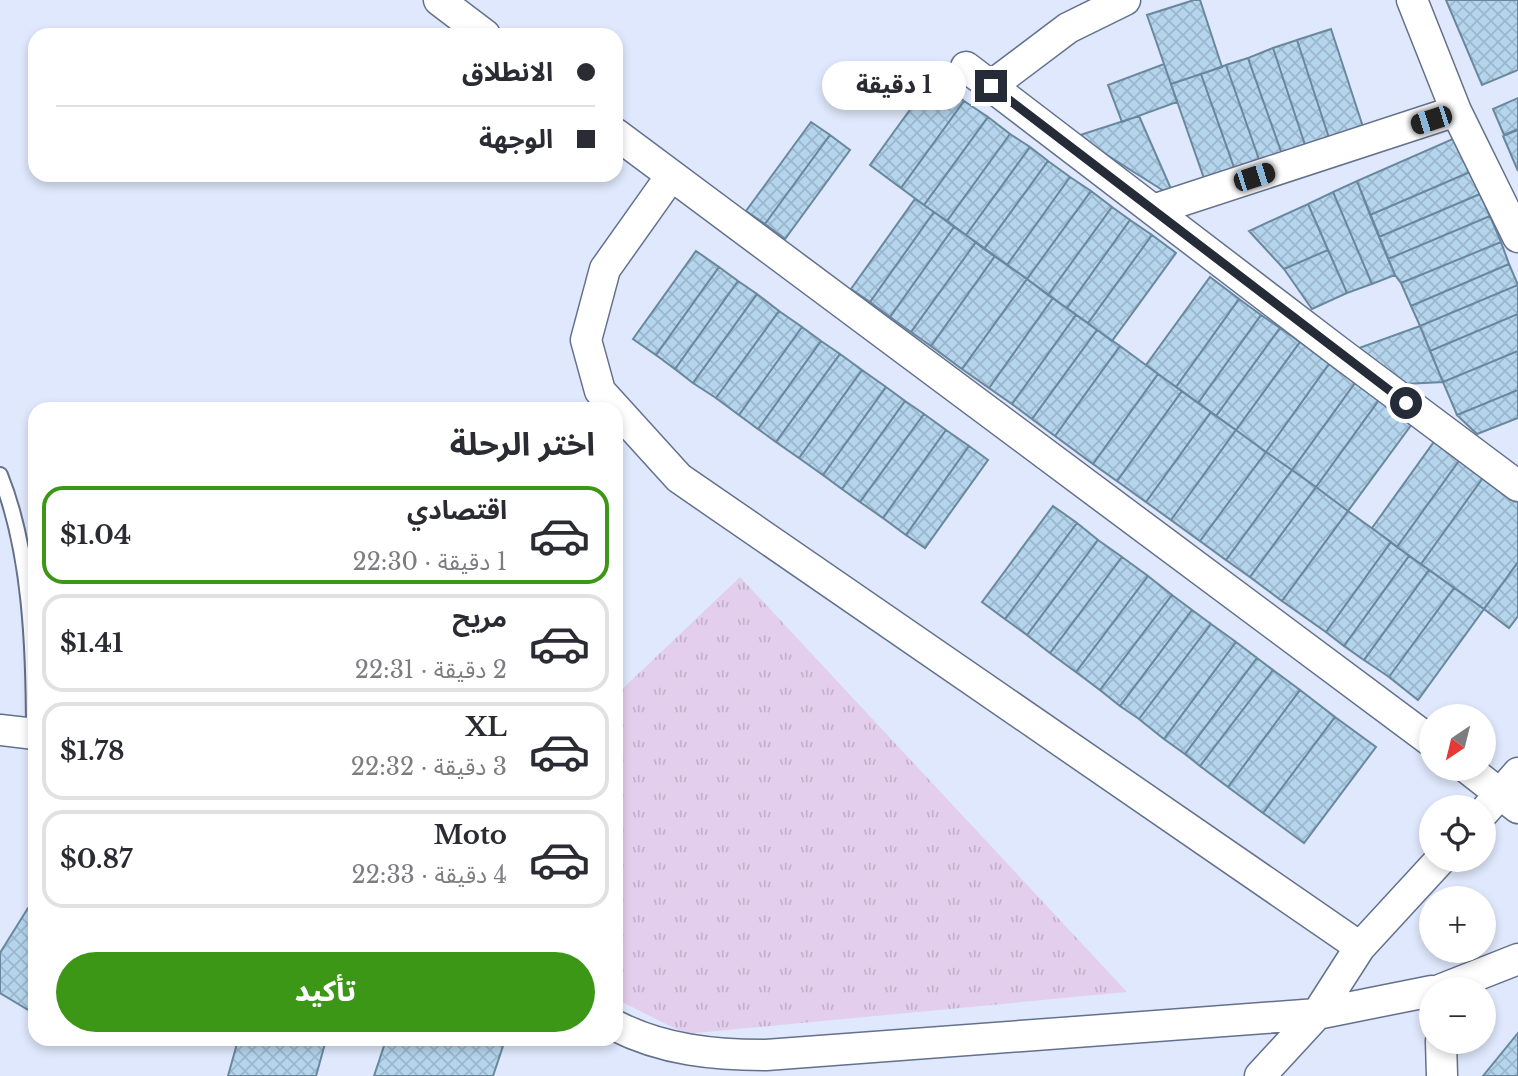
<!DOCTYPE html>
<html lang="ar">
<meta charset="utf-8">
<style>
:root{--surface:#fff;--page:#f2f2f3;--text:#2b2b33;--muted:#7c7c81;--line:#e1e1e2;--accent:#3b9715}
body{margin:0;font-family:"Libre Baskerville","Noto Sans Arabic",serif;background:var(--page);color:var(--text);direction:rtl;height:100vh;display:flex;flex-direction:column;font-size:26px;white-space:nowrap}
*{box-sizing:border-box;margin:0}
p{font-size:23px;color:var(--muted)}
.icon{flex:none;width:38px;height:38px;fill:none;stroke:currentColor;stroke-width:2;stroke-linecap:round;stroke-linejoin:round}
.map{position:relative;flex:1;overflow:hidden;direction:ltr}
.details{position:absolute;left:28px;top:402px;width:595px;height:644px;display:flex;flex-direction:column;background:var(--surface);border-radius:21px;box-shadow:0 4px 10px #0003;direction:rtl}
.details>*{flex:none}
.guide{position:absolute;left:28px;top:28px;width:595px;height:154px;border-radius:21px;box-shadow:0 4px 10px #0003;direction:rtl;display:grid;align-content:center;height:154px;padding:0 28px;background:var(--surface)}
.needle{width:46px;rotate:215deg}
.tools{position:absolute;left:1419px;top:704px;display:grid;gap:14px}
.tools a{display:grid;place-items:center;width:77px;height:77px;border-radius:50%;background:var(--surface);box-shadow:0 4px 10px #0003;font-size:35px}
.end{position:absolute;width:32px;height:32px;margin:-16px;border:9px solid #262b38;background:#fff;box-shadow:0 0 0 4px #fff}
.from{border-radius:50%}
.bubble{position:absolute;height:49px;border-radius:24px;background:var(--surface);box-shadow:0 4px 10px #0003;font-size:23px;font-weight:800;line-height:49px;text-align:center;direction:rtl}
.car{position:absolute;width:21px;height:42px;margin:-21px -10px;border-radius:9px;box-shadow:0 0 5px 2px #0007;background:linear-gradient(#222 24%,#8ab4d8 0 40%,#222 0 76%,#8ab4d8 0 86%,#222 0)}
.guide b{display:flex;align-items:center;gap:24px;height:66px;font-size:26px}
.guide b+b{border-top:2px solid var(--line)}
.guide i{width:18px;height:18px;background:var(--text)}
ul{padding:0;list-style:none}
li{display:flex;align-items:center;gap:21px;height:98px;margin:0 14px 10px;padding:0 14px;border:4px solid var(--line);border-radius:21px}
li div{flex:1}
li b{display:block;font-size:26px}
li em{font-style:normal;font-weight:800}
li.selected{border-color:var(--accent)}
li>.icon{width:63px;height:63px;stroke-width:1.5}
h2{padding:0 28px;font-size:32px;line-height:84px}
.cta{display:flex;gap:14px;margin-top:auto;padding:14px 28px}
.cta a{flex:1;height:80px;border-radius:42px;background:var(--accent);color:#fff;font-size:28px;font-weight:800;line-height:80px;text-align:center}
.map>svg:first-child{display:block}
.grass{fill:url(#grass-tufts)}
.building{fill:url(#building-cross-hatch);stroke:#69889e;stroke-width:2}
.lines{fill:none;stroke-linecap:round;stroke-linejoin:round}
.lane-casing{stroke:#63718d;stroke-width:18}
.street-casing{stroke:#63718d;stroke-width:33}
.lane{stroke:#fff;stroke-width:14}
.street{stroke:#fff;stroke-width:30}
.route{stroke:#262b38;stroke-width:9}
</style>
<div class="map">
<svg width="1518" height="1076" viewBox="0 0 1518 1076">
<defs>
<pattern id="grass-tufts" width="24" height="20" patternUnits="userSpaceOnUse" patternTransform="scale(1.75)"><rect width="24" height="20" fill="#e3ceed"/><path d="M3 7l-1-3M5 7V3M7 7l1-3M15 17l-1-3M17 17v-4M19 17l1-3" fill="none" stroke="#c3b1cc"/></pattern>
<pattern id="building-cross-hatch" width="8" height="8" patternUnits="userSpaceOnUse" patternTransform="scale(1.75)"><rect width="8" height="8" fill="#b5d5ed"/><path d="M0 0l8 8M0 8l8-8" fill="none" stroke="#9cb7cc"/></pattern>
</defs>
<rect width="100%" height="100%" fill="#dfe8fc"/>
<!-- grass -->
<path class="grass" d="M740 577 1127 992 686 1034 616 999V695Z"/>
<!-- building -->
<path class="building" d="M1194 0H1200L1222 67 1171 84 1147 15Z
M1446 0H1518V70L1482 85Z
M1331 29 1365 133 1331 144 1297 40Z
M1297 40 1331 144 1307 151 1273 48Z
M1273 48 1307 151 1284 160 1248 58Z
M1248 58 1284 160 1262 168 1226 65Z
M1164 64 1177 102 1122 122 1108 85Z
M1226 65 1262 168 1237 176 1201 74Z
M1201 74 1237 176 1207 187 1171 84Z
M933 78 964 101 901 188 870 165Z
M1518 98V129L1504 135 1493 109Z
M964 101 988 117 924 205 901 188Z
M1139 116 1175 198 1077 136Z
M988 117 1010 134 947 221 924 205Z
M811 122 830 135 765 224 746 211Z
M1518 130V171L1503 136Z
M1010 134 1030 147 966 235 947 221Z
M830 135 850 150 785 239 765 224Z
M1455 138 1470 172 1370 215 1357 181Z
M1030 147 1048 161 984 249 966 235Z
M1048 161 1070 177 1007 265 984 249Z
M1470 172 1480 194 1379 237 1370 215Z
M1070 177 1091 191 1027 279 1007 265Z
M1357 181 1395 275 1372 284 1333 192Z
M1091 191 1112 207 1048 295 1027 279Z
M1333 192 1372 284 1347 293 1308 204Z
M1480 194 1490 216 1388 259 1379 237Z
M915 199 934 212 870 302 851 289Z
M1308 204 1328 250 1284 269 1249 231Z
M1112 207 1130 220 1067 308 1048 295Z
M934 212 954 227 890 317 870 302Z
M1490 216 1501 242 1401 283 1395 275 1388 259Z
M1130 220 1152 235 1088 323 1067 308Z
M954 227 976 242 911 332 890 317Z
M1152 235 1176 253 1112 341 1088 323Z
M976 242 995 256 931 346 911 332Z
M1501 242 1509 264 1411 306 1401 283Z
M1328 250 1347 293 1312 309 1284 269Z
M696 251 719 267 656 355 633 339Z
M995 256 1027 279 962 369 931 346Z
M1509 264 1518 285 1420 326 1411 306Z
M719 267 738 281 675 369 656 355Z
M1210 277 1239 299 1176 387 1146 365Z
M1027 279 1053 298 989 388 962 369Z
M738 281 757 294 693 383 675 369Z
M1518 285V314L1430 351 1420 326Z
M757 294 779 311 716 398 693 383Z
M1053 298 1076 315 1012 404 989 388Z
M1239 299 1261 315 1198 403 1176 387Z
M779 311 802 327 739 415 716 398Z
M1518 314V351L1443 382 1430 351Z
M1076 315 1097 330 1032 419 1012 404Z
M1261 315 1280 328 1216 416 1198 403Z
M1420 326 1443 382 1404 384 1359 348Z
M802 327 821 341 758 429 739 415Z
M1280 328 1300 342 1236 430 1216 416Z
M1097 330 1120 346 1055 436 1032 419Z
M821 341 840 354 776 442 758 429Z
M1300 342 1329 364 1266 452 1236 430Z
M1120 346 1158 374 1093 464 1055 436Z
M1518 351V390L1457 415 1443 382Z
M840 354 862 370 799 458 776 442Z
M1329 364 1355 383 1292 470 1266 452Z
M862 370 886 387 823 475 799 458Z
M1158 374 1182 391 1117 481 1093 464Z
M1355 383 1379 400 1316 487 1292 470Z
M886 387 905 401 842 489 823 475Z
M1518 390V418L1477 434 1457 415Z
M1182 391 1211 412 1146 502 1117 481Z
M1379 400 1412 424 1348 511 1316 487Z
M905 401 924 414 860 502 842 489Z
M1211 412 1236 430 1171 520 1146 502Z
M924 414 946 430 883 518 860 502Z
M946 430 969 446 906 535 883 518Z
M1236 430 1266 452 1200 541 1171 520Z
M1436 439 1461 458 1397 547 1372 528Z
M969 446 988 460 925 548 906 535Z
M1266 452 1292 470 1226 560 1200 541Z
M1461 458 1485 475 1421 564 1397 547Z
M1292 470 1316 487 1250 577 1226 560Z
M1485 475 1518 499V562L1484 609 1421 564Z
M1316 487 1348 511 1282 601 1250 577Z
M1053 506 1077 523 1005 619 982 602Z
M1348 511 1391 542 1326 632 1282 601Z
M1077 523 1098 540 1027 635 1005 619Z
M1098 540 1122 557 1050 653 1027 635Z
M1391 542 1409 556 1344 646 1326 632Z
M1409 556 1429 570 1364 660 1344 646Z
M1122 557 1148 576 1076 672 1050 653Z
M1518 562V616L1509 628 1484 609Z
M1429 570 1454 588 1389 677 1364 660Z
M1148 576 1172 595 1100 690 1076 672Z
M1454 588 1484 609 1418 700 1389 677Z
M1172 595 1192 610 1120 706 1100 690Z
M1192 610 1211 624 1139 719 1120 706Z
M1211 624 1236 642 1164 739 1139 719Z
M1236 642 1257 658 1185 754 1164 739Z
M1257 658 1273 670 1200 766 1185 754Z
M1273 670 1300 690 1228 787 1200 766Z
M1300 690 1335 717 1263 813 1228 787Z
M1335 717 1376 747 1304 843 1263 813Z
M28 908 35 912V1014L0 993V953Z
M1518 1033V1076H1483Z
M238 1040H326L316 1076H228Z
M386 1040H505L493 1076H374Z"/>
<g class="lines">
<!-- lane casing -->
<g class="lane-casing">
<path id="lane" d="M0 475C31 552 34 651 34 734"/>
</g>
<!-- street casing -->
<g class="street-casing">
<path id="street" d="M439 0 485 35
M1412 0 1456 111 1518 237
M966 67 1339 352 1518 486
M991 86 1068 28 1125 0
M616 134 1432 742
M671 176 605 269 586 340 600 391 679 478 1360 947
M1153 210 1456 111
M0 730 35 734
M1467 768 1518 808
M1484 812 1518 773
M1442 989 1518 959
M616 1026C663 1050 714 1055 766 1055L1317 1014 1432 991
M1441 1041 1442 1076
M1260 1076 1317 1014 1360 947 1441 859"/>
</g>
<!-- lane -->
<use href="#lane" class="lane"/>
<!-- street -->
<use href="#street" class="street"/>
</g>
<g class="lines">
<!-- route -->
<path class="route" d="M991 86 1406 403"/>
</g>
</svg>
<div class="tools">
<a><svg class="needle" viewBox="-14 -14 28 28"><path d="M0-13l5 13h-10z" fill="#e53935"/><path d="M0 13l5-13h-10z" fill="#7c7c81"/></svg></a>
<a><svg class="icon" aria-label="locate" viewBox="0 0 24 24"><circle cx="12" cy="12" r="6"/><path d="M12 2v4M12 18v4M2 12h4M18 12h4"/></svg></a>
<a>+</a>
<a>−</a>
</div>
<i class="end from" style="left:1406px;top:403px"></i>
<i class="end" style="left:991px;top:86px"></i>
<div class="bubble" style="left:822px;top:61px;width:144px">1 دقيقة</div>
<i class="car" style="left:1431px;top:120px;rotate:252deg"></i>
<i class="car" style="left:1254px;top:177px;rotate:72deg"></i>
<div class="guide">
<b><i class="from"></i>الانطلاق</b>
<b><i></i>الوجهة</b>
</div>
<section class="details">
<h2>اختر الرحلة</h2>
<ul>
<li class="selected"><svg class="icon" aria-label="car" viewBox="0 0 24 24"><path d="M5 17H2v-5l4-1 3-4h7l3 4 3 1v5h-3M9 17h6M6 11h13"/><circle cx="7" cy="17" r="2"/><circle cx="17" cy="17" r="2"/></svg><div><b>اقتصادي</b><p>1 دقيقة · 22:30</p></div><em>$1.04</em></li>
<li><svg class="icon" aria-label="car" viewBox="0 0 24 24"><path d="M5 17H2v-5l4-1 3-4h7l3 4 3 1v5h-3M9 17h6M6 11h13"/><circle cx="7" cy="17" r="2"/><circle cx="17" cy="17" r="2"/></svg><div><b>مريح</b><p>2 دقيقة · 22:31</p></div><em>$1.41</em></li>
<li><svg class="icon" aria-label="car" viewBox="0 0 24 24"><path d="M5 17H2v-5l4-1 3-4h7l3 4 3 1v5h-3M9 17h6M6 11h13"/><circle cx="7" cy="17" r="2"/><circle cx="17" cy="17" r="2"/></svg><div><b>XL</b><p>3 دقيقة · 22:32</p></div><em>$1.78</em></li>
<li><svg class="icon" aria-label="car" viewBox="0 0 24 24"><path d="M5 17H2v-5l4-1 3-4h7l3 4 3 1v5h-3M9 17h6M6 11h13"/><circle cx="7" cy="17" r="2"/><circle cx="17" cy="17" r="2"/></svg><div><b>Moto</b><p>4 دقيقة · 22:33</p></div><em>$0.87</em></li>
</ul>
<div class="cta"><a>تأكيد</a></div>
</section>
</div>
